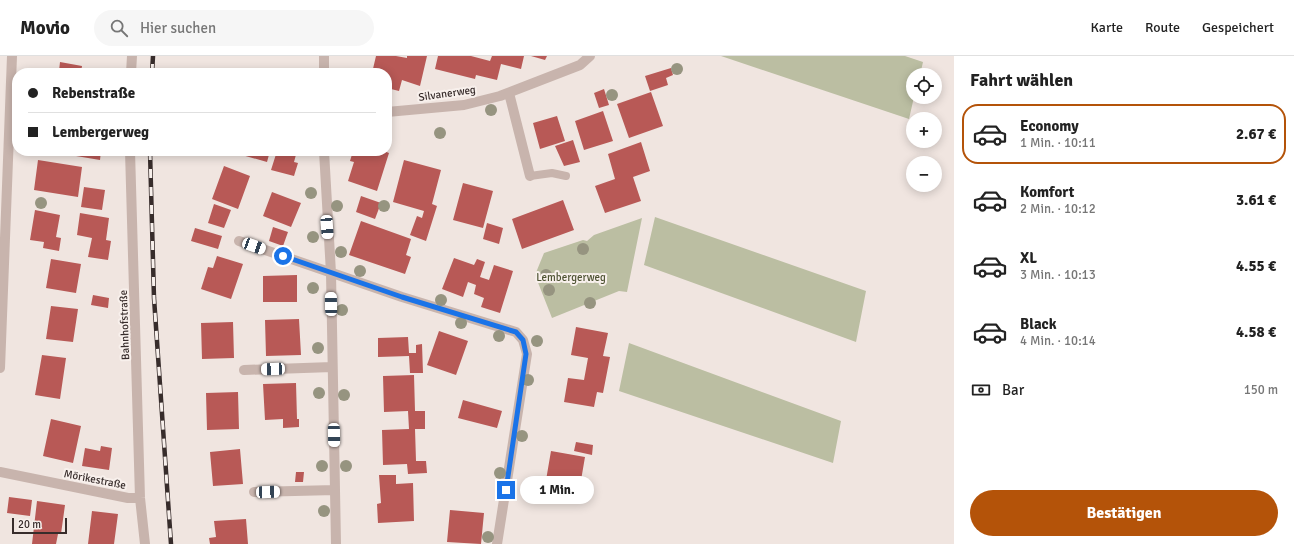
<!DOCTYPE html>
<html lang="de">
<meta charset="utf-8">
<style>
:root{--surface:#fff;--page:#f6f6f6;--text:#222;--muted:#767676;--line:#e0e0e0;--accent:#b45309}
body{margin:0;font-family:Signika,sans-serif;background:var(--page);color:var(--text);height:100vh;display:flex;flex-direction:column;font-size:15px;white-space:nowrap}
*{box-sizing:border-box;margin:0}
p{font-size:13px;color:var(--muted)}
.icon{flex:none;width:22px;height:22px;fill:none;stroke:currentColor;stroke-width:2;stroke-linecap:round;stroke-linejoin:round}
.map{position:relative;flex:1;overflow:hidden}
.drawer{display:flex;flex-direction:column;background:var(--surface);width:340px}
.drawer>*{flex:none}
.hud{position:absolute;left:12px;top:12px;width:380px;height:88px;border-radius:16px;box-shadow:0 2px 10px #0003;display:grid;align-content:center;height:88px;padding:0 16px;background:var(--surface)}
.buttons{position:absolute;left:906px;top:12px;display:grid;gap:8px}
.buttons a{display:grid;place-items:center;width:36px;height:36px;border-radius:50%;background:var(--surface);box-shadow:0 2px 10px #0003;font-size:20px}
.scale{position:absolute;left:12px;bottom:10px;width:55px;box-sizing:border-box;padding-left:4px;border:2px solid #372c2b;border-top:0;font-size:11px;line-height:14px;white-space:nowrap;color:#372c2b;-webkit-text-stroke:3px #f8f0ec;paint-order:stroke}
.end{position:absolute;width:18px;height:18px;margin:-9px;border:5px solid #1a73e8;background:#fff;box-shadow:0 0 0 2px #fff}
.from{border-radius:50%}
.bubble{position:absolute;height:28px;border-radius:14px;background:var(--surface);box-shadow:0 2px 10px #0003;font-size:13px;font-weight:800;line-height:28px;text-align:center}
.car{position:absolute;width:12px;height:24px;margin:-12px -6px;border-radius:5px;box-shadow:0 0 3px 1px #0007;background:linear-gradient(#fff 24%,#345 0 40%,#fff 0 76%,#345 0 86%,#fff 0)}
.hud b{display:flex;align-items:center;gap:14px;height:38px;font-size:15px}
.hud b+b{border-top:1px solid var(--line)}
.hud i{width:10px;height:10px;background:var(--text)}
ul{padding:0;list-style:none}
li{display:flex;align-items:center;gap:12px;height:60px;margin:0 8px 6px;padding:0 8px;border:2px solid transparent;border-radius:16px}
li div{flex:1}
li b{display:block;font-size:15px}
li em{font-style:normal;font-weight:800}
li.selected{border-color:var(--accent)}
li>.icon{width:36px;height:36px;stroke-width:1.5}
h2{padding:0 16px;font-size:18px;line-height:48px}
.pay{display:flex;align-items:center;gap:10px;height:44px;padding:0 16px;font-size:15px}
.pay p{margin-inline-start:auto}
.action{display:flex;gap:8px;margin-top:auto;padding:8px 16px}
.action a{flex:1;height:46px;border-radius:24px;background:var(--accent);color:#fff;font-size:16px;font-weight:800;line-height:46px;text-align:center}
header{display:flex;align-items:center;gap:24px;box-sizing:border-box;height:56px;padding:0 20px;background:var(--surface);border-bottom:1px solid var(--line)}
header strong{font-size:19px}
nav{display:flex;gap:22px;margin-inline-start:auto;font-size:14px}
.search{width:280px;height:36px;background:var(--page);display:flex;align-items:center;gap:10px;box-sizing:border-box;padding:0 14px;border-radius:22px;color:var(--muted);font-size:15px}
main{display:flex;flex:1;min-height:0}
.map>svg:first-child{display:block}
.green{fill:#bbbea2}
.building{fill:#b85956}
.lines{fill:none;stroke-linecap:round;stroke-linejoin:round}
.service{stroke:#c8b4ad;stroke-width:8}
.minor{stroke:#c8b4ad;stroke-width:10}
.rail-casing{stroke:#372c2b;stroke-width:4.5}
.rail{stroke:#f8f0ec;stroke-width:3;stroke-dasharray:9;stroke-linecap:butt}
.tree{fill:#969480}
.route{stroke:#1a73e8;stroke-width:5}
.labels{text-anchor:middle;stroke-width:4;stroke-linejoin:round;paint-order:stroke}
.street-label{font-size:11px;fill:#372c2b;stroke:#f8f0ec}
.park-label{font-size:11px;fill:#4d5232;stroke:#f8f0ec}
</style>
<header>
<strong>Movio</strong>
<div class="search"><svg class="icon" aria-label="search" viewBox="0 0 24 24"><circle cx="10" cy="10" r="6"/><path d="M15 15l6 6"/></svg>Hier suchen</div>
<nav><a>Karte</a><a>Route</a><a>Gespeichert</a></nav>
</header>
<main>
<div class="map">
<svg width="954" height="488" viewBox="0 0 954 488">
<rect width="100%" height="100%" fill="#f0e5e0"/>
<!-- green -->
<path class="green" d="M721 0H905L923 6 920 19H913L914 41 909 63Z
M655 161 866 235 856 286 644 209Z
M642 162 627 236 619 235 552 262 535 219 544 197 583 184 587 185 594 179Z
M629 287 841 365 833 407 619 335Z"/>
<!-- building -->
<path class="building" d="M376 0H396L407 2V0H427L420 30 402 24 399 35 387 32V17H372Z
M438 0H471L490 5 492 0H524L521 13 501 8 497 24 476 19 475 23 435 13Z
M531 0H547L545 4Z
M60 6 82 10 81 17H52V14L59 15Z
M671 12 673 19 666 22 668 29 650 35 645 20Z
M604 33 609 49 599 52 594 37Z
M651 36 663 70 629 82 617 48Z
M603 55 613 85 584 94 575 65Z
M557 60 565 85 540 93 533 67Z
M573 84 580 106 564 110 555 90Z
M641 86 650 115 633 121 641 145 605 157 595 130 615 123 608 98Z
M77 95H101L100 104 76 100Z
M236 95H270L267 106 235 97Z
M277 95H297L294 106 298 107 294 120 271 114Z
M353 95H384L389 97 377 135 348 125 354 106 350 105Z
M38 104 82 111 78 141 34 134Z
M404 104 441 114 432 148 437 150 426 185 410 179 417 160 422 162 424 155 393 146Z
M224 110 250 120 238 153 212 143Z
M463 127 493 135 483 172 453 164Z
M84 131 105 134 102 154 81 151Z
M272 136 301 147 291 171 263 160Z
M361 140 381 147 375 163 356 156Z
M563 144 574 174 522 193 512 163Z
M214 148 231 154 224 172 208 167Z
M35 154 60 159 56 181 61 182 59 195 43 192 44 186 30 184Z
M80 157 109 162 106 184 111 185 108 204 88 201 92 182 77 179Z
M361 165 411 183 406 199 411 201 405 218 349 199Z
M487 167 503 172 499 188 483 183Z
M273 171 288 176 283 190 269 185Z
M195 172 222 180 218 193 191 185Z
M217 200 243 208 231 243 201 233 208 211 213 212Z
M454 202 474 209 477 203 485 206 480 221 489 224 494 209 513 215 500 257 481 251 484 242 474 238 476 229 468 226 463 241 442 233Z
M51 203 81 208 76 237 46 232Z
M297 219V246H263V220Z
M93 239 109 242 108 252 91 249Z
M51 250 78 253 73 286 46 283Z
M299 263 301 299 266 300 265 264Z
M233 266 234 302 202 303 201 267Z
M576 271 608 277 603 300 610 301 603 337 597 336 594 351 564 346 568 322 584 324 588 302 571 299Z
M439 275 468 285 456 319 427 309Z
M408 281 409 297H416V289L422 288 423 317H410L409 300 378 301V282Z
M42 299 66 302 60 343 35 339Z
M414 319 415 355H425V373H415L416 405H426L427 417 408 418 407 408 383 409 382 374 409 373 408 355 384 356 383 320Z
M296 327 297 363H299V371L283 372V363L265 364 263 328Z
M238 336 239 373 207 374 206 337Z
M463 344 502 355 497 372 458 362Z
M51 363 81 370 73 407 43 400Z
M576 386 593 389 592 399 574 395Z
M101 390 112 392 109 414 82 410 85 392 100 395Z
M240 393 243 428 213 430 210 396Z
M551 395 585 401 579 436 545 430Z
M296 416H304L303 426H295Z
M379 419H396V428L413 427 414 465 378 467 377 448 381 447Z
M529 433 544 436 543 444 528 441Z
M9 441 32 444 30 460 7 457Z
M37 445 65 449 61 478H58L56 488H32Z
M450 454 484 457 481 488 447 486Z
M92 455 118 458 114 488H88Z
M246 463 248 488H210L209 482 216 481 214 465Z"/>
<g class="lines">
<!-- service -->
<path class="service" d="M530 120 552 117 566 120"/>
<!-- minor -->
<path class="minor" d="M131 17 132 0
M324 17V0
M509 37 530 120
M387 56 464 49 500 40 580 9 590 0
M130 95 140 442 145 488
M324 95 331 217 336 488
M239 185 402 241 516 276 523 284 527 298 497 488
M0 312 12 0
M244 314 332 311
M0 416 128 442H140
M254 436 335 434"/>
<!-- rail casing -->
<g class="rail-casing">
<path id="rail" d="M152 17 153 0
M150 95 154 242 171 488"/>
</g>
<!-- rail -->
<use href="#rail" class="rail"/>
</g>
<!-- trees -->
<g class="tree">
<circle cx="677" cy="13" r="6"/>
<circle cx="612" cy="39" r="6"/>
<circle cx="491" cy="54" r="6"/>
<circle cx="440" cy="77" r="6"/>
<circle cx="311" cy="137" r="6"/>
<circle cx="41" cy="147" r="6"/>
<circle cx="337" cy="150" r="6"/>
<circle cx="384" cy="150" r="6"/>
<circle cx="313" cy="181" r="6"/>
<circle cx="583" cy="193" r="6"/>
<circle cx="341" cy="196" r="6"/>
<circle cx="360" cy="215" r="6"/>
<circle cx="546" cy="219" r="6"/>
<circle cx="313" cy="232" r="6"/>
<circle cx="549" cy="234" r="6"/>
<circle cx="441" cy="244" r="6"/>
<circle cx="590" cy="247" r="6"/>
<circle cx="342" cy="254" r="6"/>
<circle cx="461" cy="267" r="6"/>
<circle cx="499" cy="280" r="6"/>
<circle cx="537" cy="285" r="6"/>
<circle cx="318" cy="292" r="6"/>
<circle cx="528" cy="324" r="6"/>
<circle cx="319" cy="337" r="6"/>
<circle cx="344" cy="339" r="6"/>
<circle cx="522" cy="380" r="6"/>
<circle cx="322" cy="410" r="6"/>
<circle cx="346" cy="410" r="6"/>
<circle cx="500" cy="417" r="6"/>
<circle cx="324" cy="455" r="6"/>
<circle cx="488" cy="481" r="6"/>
</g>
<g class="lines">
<!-- route -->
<path class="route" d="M283 200 402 241 516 276 523 284 526 298 506 434"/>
</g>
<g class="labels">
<!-- street labels -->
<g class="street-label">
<text transform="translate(447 37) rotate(-8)" y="4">Silvanerweg</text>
<text transform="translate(124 269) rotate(-92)" y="4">Bahnhofstraße</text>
<text transform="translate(95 423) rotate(11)" y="4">Mörikestraße</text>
</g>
<!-- park labels -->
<g class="park-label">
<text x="571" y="225">Lembergerweg</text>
</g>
</g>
</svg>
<div class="buttons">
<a><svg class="icon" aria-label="locate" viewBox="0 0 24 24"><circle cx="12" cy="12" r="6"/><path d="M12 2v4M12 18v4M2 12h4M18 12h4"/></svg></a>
<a>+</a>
<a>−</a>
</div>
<div class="scale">20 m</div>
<i class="end from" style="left:283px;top:200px"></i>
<i class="end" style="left:506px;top:434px"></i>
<div class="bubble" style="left:520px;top:420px;width:74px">1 Min.</div>
<i class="car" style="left:327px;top:171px;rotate:176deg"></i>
<i class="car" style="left:254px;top:190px;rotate:110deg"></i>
<i class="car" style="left:331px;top:248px;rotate:359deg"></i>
<i class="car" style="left:273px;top:313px;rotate:268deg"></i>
<i class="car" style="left:334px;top:379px;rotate:179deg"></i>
<i class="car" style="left:268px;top:436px;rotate:88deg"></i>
<div class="hud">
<b><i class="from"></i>Rebenstraße</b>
<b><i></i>Lembergerweg</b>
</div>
</div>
<section class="drawer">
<h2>Fahrt wählen</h2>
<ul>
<li class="selected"><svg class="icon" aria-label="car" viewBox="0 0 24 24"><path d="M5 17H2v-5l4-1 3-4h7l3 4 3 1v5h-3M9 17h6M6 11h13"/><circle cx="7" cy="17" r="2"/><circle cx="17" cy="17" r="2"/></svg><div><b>Economy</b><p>1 Min. · 10:11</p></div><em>2.67 €</em></li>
<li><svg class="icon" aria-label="car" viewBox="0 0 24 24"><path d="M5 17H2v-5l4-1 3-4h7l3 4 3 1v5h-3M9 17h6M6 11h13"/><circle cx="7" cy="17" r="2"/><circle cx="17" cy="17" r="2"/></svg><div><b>Komfort</b><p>2 Min. · 10:12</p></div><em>3.61 €</em></li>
<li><svg class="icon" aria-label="car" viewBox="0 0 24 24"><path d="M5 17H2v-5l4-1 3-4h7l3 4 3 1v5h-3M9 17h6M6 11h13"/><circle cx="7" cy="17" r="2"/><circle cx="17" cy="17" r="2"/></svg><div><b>XL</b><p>3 Min. · 10:13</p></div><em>4.55 €</em></li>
<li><svg class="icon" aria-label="car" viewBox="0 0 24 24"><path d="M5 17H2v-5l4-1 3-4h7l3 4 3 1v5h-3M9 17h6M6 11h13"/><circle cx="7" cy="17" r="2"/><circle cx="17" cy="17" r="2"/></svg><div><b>Black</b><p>4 Min. · 10:14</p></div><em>4.58 €</em></li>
</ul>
<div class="pay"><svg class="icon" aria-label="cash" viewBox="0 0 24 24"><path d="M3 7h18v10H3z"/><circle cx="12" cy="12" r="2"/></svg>Bar<p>150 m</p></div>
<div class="action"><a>Bestätigen</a></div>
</section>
</main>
